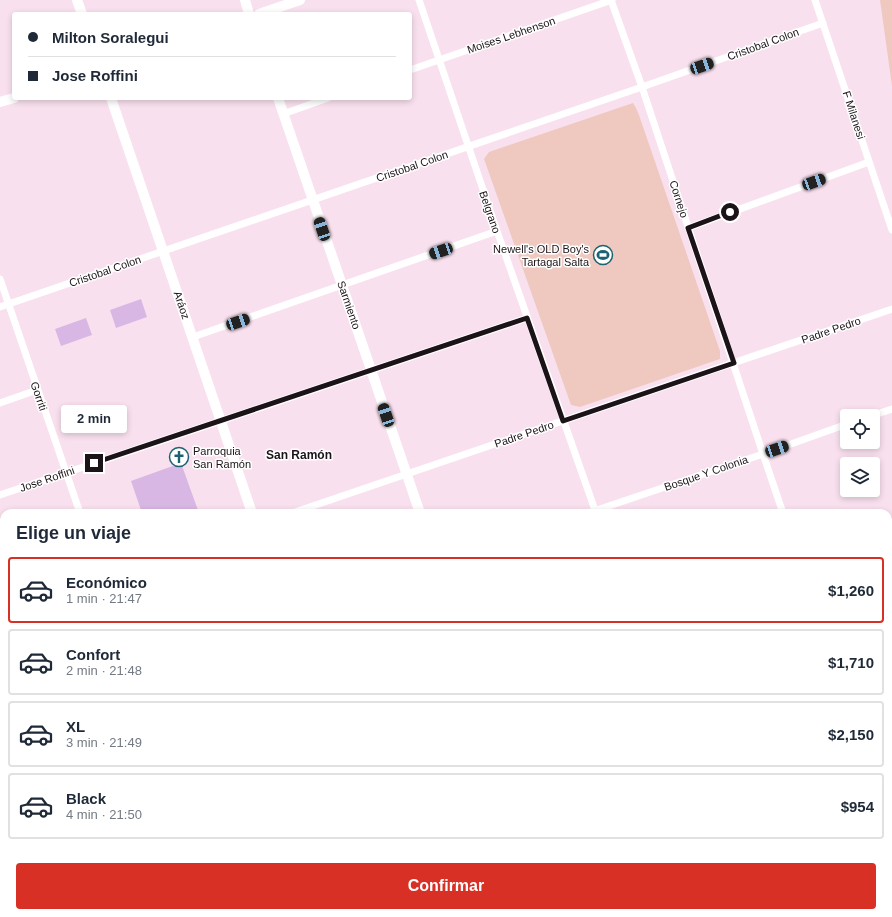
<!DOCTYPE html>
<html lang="es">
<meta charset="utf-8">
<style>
:root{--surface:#fff;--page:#f6f6f7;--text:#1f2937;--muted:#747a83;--line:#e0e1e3;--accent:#d93025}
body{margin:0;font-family:Arial,sans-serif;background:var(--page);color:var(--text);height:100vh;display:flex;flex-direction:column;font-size:15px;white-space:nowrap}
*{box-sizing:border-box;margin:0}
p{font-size:13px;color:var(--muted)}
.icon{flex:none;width:22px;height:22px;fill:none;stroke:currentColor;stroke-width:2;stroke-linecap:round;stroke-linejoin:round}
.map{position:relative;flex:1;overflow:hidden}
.panel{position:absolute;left:0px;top:509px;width:892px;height:408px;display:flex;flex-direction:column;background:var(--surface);border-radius:12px 12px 0 0;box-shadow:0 2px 6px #0003}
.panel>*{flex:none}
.top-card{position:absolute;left:12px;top:12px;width:400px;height:88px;border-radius:4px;box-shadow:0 2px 6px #0003;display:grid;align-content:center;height:88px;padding:0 16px;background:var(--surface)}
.controls{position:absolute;left:840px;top:409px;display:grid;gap:8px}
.controls a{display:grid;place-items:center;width:40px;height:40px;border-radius:4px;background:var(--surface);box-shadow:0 2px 6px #0003;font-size:20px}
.end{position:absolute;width:18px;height:18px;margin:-9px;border:5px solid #1c1318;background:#fff;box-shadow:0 0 0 2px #fff}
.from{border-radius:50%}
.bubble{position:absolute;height:28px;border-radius:4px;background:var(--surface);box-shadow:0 2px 6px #0003;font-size:13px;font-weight:600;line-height:28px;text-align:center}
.car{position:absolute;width:12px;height:24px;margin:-12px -6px;border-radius:5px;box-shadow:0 0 3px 1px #0007;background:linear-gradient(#222 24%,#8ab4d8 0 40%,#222 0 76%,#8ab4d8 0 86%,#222 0)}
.top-card b{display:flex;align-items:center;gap:14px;height:38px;font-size:15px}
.top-card b+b{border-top:1px solid var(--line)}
.top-card i{width:10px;height:10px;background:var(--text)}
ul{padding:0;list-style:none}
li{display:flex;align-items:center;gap:12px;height:66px;margin:0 8px 6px;padding:0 8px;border:2px solid var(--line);border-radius:4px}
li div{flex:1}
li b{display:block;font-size:15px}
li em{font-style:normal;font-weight:600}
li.active{border-color:var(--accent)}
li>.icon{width:36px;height:36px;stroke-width:1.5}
h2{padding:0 16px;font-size:18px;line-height:48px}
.primary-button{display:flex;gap:8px;margin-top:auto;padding:8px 16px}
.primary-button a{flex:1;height:46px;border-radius:4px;background:var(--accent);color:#fff;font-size:16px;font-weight:600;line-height:46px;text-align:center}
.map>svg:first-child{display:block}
.green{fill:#efc9bf}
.building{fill:#d9b7e4}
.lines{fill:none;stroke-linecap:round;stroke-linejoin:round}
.street{stroke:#fff;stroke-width:7}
.secondary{stroke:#fff;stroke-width:10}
.route{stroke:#1c1318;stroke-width:5}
.labels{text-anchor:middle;stroke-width:3;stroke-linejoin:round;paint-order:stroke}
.street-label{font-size:11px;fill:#1c1318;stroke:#fff}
.poi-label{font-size:11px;fill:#1c1318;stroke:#fff;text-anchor:end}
.neighbourhood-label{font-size:12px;font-weight:bold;fill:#1c1318;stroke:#fff}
</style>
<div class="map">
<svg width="892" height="917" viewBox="0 0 892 917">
<rect width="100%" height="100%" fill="#f9e0ee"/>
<!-- green -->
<path class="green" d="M880 0H892V86Z
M633 103 636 108 639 115 720 351V359L580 407 571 405 484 159 489 152Z
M4 877V913H35L36 917H0V879Z"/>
<!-- building -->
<path class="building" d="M141 299 147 317 116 328 110 310Z
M86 318 92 335 61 346 55 329Z
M181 463 199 513H142L131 481Z"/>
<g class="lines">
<!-- street -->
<path class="street" d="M419 0 497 231 596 513
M611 0 642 87 763 454 783 513
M815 0 892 230
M410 70 612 0
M283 114 328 98
M688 228 869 162
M0 279 80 513
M0 307 642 87 823 23
M193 337 497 231
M0 403 37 390
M871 416 892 409
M0 495 527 318
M292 513 892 309
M588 513 763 454 847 424
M0 587 4 586
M888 663 892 662
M0 689 4 687
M888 761 892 760
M0 777 4 776
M0 782 4 794
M888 815 892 826
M0 870 4 868
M888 907 892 906
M44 913 46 917
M216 913 217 917
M478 913 479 917
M731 913 732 917
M826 913 827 917
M138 917 150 913
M423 917 434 913
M854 917 867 913"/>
<!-- secondary -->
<path class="secondary" d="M77 0 82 14
M245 0 249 14
M259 14 300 0
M111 98 252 513
M278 98 420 513
M0 102 14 98
M390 913 391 917
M556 913 557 917"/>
</g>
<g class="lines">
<!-- route -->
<path class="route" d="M94 463 527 318 563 421 734 363 688 228 730 212"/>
</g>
<!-- icons -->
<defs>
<g id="stadium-ring" transform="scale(1)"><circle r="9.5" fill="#fff" stroke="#1b6372" stroke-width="1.5"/><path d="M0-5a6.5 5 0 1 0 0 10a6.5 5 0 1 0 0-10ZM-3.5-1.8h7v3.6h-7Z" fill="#1b6372"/></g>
<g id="church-ring" transform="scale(1)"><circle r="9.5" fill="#fff" stroke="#1b6372" stroke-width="1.5"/><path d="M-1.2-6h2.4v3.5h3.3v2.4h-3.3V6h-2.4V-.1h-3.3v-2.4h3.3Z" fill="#1b6372"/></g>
</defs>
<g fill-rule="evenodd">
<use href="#stadium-ring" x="603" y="255"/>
<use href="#church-ring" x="179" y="457"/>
</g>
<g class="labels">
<!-- street labels -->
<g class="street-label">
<text transform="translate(511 35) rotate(-19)" y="4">Moises Lebhenson</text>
<text transform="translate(763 44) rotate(-20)" y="4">Cristobal Colon</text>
<text transform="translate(854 115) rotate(72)" y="4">F Milanesi</text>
<text transform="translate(412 166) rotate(-19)" y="4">Cristobal Colon</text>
<text transform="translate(679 199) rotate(72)" y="4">Cornejo</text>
<text transform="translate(490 212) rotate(71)" y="4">Belgrano</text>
<text transform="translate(105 271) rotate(-19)" y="4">Cristobal Colon</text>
<text transform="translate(182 305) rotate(71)" y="4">Aráoz</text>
<text transform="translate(349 305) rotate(71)" y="4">Sarmiento</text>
<text transform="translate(831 330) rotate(-19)" y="4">Padre Pedro</text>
<text transform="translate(39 396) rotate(71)" y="4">Gorriti</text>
<text transform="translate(524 434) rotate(-19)" y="4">Padre Pedro</text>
<text transform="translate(706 473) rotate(-19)" y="4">Bosque Y Colonia</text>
<text transform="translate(47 479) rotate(-19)" y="4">Jose Roffini</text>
</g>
<!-- poi labels -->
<g class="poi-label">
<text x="589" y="253">Newell's OLD Boy's<tspan x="589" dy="13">Tartagal Salta</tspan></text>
<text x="193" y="455" text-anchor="start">Parroquia<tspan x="193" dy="13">San Ramón</tspan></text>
</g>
<!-- neighbourhood labels -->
<g class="neighbourhood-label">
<text x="299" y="459">San Ramón</text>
</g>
</g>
</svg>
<div class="controls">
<a><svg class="icon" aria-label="locate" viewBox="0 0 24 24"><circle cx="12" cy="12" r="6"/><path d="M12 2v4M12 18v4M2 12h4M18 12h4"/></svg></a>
<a><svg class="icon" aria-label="layers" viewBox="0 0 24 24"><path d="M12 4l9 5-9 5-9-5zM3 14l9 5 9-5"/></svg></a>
</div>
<i class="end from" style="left:730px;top:212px"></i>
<i class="end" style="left:94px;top:463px"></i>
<div class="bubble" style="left:61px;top:405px;width:66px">2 min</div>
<i class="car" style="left:702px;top:66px;rotate:71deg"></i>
<i class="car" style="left:814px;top:182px;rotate:70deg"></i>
<i class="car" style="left:322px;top:229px;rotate:341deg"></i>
<i class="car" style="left:441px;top:251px;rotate:251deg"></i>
<i class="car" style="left:238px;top:322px;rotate:71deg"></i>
<i class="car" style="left:386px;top:415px;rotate:341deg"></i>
<i class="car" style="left:777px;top:449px;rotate:71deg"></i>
<div class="top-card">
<b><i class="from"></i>Milton Soralegui</b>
<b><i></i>Jose Roffini</b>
</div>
<section class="panel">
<h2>Elige un viaje</h2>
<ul>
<li class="active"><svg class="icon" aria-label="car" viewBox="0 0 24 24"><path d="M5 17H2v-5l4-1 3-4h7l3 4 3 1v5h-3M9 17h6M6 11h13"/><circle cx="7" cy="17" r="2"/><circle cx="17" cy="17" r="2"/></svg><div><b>Económico</b><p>1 min · 21:47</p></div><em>$1,260</em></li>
<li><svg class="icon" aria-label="car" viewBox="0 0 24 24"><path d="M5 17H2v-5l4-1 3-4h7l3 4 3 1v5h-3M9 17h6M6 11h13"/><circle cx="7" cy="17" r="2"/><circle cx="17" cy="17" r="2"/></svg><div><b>Confort</b><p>2 min · 21:48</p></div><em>$1,710</em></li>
<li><svg class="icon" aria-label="car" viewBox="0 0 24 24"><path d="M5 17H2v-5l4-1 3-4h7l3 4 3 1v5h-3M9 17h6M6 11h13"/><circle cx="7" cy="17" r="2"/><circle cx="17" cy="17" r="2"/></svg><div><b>XL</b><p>3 min · 21:49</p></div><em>$2,150</em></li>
<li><svg class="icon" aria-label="car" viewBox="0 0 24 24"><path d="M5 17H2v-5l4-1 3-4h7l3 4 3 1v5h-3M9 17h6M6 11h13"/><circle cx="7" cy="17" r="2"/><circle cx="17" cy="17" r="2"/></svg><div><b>Black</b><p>4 min · 21:50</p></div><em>$954</em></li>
</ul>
<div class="primary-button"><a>Confirmar</a></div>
</section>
</div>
